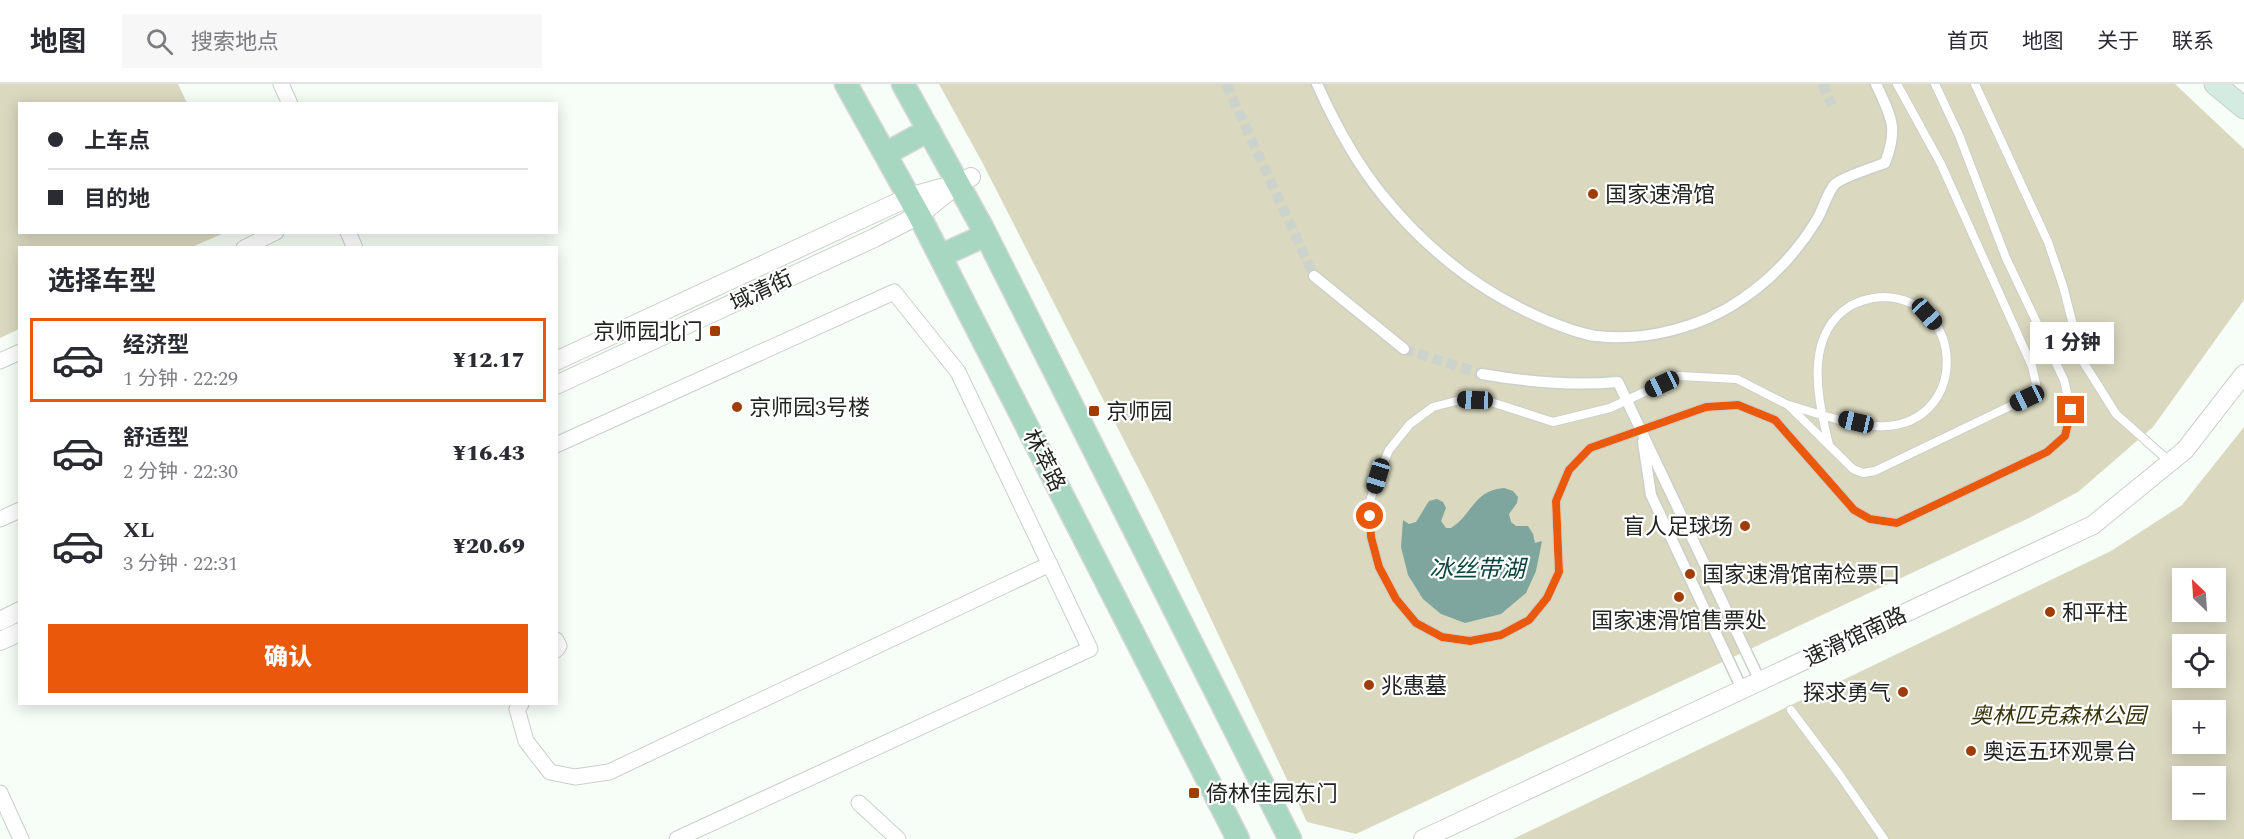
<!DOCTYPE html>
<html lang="zh">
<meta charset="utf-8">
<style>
:root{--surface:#fff;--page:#f7f7f7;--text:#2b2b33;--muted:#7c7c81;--line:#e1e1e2;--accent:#ea580c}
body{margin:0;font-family:Spectral,"Noto Sans SC",serif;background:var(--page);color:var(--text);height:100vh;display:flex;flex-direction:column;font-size:22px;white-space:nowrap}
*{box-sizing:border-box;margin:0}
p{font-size:20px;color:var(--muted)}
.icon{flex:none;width:33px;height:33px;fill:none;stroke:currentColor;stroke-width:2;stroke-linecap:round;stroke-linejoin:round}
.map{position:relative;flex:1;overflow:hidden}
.side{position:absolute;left:18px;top:162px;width:540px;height:459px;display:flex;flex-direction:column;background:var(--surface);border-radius:0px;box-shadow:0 3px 15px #0003}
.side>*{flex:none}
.hud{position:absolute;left:18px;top:18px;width:540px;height:132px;border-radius:0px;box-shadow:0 3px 15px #0003;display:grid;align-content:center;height:132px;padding:0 30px;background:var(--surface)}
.needle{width:39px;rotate:335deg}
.tools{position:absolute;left:2172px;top:484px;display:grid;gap:12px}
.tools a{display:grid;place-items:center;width:54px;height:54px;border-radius:0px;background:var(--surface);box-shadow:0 3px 15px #0003;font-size:30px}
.end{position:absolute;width:27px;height:27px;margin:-14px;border:8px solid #ea580c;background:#fff;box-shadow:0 0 0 3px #fff}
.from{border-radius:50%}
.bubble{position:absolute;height:42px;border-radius:0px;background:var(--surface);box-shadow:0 3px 15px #0003;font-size:20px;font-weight:800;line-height:42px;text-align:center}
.car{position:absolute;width:18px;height:36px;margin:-18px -9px;border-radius:8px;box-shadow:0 0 4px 2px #0007;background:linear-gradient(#222 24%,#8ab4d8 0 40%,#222 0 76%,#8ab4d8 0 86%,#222 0)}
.hud b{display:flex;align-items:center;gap:21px;height:57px;font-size:22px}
.hud b+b{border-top:2px solid var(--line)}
.hud i{width:15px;height:15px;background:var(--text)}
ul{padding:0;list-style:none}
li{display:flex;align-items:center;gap:18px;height:84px;margin:0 12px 9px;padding:0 18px;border:3px solid transparent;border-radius:0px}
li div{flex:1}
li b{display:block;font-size:22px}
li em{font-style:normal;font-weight:800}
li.active{border-color:var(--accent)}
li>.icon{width:54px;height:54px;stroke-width:1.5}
h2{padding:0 30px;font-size:27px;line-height:72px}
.button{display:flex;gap:12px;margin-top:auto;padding:12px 30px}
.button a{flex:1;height:69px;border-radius:0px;background:var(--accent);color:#fff;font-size:24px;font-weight:800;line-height:69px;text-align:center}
header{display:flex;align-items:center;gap:36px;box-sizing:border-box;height:84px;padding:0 30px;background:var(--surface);border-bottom:2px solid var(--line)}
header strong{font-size:28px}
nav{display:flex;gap:33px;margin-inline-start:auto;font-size:21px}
.search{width:420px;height:54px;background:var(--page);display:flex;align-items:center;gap:15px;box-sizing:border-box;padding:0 21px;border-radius:0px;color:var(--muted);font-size:22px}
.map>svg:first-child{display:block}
.green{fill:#dad8bf;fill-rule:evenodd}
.water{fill:#7ea59e}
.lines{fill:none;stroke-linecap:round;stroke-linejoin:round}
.pedestrian-tunnel{stroke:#ccd2cc;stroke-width:10;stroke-dasharray:10 5;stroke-linecap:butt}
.service-casing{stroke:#cad0c9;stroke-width:10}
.pedestrian-casing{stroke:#cad0c9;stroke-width:13}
.minor-casing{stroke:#cad0c9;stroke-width:17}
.tertiary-casing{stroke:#cad0c9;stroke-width:20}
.secondary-casing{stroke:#cad0c9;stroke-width:23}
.primary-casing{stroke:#d7d8d7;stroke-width:25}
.service{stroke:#fff;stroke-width:8}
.pedestrian{stroke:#fff;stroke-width:10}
.minor{stroke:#fff;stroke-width:15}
.tertiary{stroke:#fff;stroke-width:18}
.secondary{stroke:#d3ebe0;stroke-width:21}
.primary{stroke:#a7d7c1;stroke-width:22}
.route{stroke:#ea580c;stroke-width:8}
.poi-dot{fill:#a03d05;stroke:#fff;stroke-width:2}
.labels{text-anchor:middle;stroke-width:4.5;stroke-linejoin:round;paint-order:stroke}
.poi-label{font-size:22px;fill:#212421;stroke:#fff;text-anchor:start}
.street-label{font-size:22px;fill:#212421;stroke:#fff}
.park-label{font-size:22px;font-style:italic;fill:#39350b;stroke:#fff}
.water-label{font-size:24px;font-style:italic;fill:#0a463f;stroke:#fff}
</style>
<header>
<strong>地图</strong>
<div class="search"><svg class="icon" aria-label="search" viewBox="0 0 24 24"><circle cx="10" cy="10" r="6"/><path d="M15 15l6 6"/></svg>搜索地点</div>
<nav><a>首页</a><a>地图</a><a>关于</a><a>联系</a></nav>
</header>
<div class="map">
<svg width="2244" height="755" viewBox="0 0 2244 755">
<rect width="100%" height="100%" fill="#f7fef7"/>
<!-- green -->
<path class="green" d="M0 0H178L187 19 20 20V148L224 149 192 163 20 164 19 245 0 254Z
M939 0H2175L2244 65V216L2153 343 2078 408 2029 434 1356 750 1307 738 1159 425 982 78Z
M2244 343V755H1513L2111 467 2182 421ZM2182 495H2216V528H2182ZM2182 561H2216V594H2182ZM2182 627H2216V660H2182ZM2182 693H2216V726H2182Z"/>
<!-- water -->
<path class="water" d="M1504 404 1513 407 1518 413 1517 419 1509 430 1511 438 1516 442H1528L1533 450 1535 459 1542 457 1536 487 1526 509 1501 530 1465 539 1441 530 1423 515 1408 491 1401 463 1403 436 1409 440 1416 438 1429 417 1437 415 1443 418 1446 424 1441 437 1446 444H1451C1473 430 1473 407 1504 404Z"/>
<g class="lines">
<!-- pedestrian-tunnel -->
<path class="pedestrian-tunnel" d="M1226 0 1314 192
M1822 0 1832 21
M1404 265 1482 290"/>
<!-- service casing -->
<g class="service-casing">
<path id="service" d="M1897 0 1941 80 2032 282 2036 300 2027 314 1875 387 1863 389 1853 385 1788 321 1737 295 1679 292 1610 324 1553 338 1488 317 1460 316 1433 323 1410 340 1389 366 1378 392 1369 420 1371 453 1379 483 1396 515 1416 539 1442 553 1470 557 1501 551 1529 536 1547 514 1559 488 1556 417 1569 386 1590 364 1706 323 1738 321 1775 336 1854 426 1870 435 1897 439 2047 368 2065 352 2071 326 2064 296 2006 174 1959 51 1935 0
M1975 0 2048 158 2063 202 2082 276 2116 330 2170 378
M1789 321C1816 329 1861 345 1887 342 1968 336 1966 217 1885 213 1870 213 1854 218 1843 227 1804 259 1819 319 1829 361
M1791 626 1839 690 1884 755"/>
</g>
<!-- pedestrian casing -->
<g class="pedestrian-casing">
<path id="pedestrian" d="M1317 0C1335 40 1356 79 1384 113 1428 167 1483 210 1548 237 1563 243 1580 250 1596 252 1645 258 1702 243 1742 215 1773 194 1797 168 1816 137 1822 128 1828 107 1835 100 1841 94 1874 83 1885 79 1899 43 1891 33 1876 0
M1314 192 1404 265
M1482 290C1527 298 1572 302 1618 298L1760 597
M1643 358 1651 411 1742 605"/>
</g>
<!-- minor casing -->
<g class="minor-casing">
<path id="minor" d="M281 0 290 20
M348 148 355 164
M244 164 276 148
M0 277 20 268
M556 361 894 208 958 288 1090 565 677 755
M0 435 20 426
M556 556 559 562 556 566
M521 620 517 625 526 657 550 688 575 693 609 688 1050 480
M0 709 21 755
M859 719 898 755"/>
</g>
<!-- tertiary casing -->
<g class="tertiary-casing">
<path id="tertiary" d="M556 277 909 113 952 101
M556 301 874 154 919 131 959 99 971 93
M0 537 20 527
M0 557 20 548
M1423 755 2093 441 2185 366 2244 290"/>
</g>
<!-- secondary casing -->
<g class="secondary-casing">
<path id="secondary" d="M2215 0 2244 24"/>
</g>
<!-- primary casing -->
<g class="primary-casing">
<path id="primary" d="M846 0 919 131 1238 755
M903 0 982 143 1290 755
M885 70 929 46
M940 172 986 151"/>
</g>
<!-- service -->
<use href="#service" class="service"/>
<!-- pedestrian -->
<use href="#pedestrian" class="pedestrian"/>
<!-- minor -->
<use href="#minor" class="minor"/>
<!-- tertiary -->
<use href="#tertiary" class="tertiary"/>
<!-- secondary -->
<use href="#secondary" class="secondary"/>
<!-- primary -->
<use href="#primary" class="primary"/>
</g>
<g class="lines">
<!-- route -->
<path class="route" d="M1370 432 1371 453 1379 483 1396 515 1416 539 1442 553 1470 557 1501 551 1529 536 1547 514 1559 488 1556 417 1569 386 1590 364 1706 323 1738 321 1775 336 1854 426 1870 435 1897 439 2047 368 2065 352 2071 326"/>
</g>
<!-- markers -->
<g class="poi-dot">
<circle cx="1593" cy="110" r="6"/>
<rect x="709" y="241" width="12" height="12" rx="3"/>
<circle cx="737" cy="323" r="6"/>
<rect x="1088" y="321" width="12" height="12" rx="3"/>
<circle cx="1745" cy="442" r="6"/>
<circle cx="1690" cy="490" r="6"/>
<circle cx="1679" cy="513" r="6"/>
<circle cx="2050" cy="528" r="6"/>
<circle cx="1369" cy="601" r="6"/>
<circle cx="1903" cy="608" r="6"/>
<circle cx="1971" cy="667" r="6"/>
<rect x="1188" y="703" width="12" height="12" rx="3"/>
</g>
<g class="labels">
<!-- poi labels -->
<g class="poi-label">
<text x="1605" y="118">国家速滑馆</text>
<text x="703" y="255" text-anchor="end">京师园北门</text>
<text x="749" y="331">京师园3号楼</text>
<text x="1106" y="335">京师园</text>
<text x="1733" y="450" text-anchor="end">盲人足球场</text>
<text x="1702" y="498">国家速滑馆南检票口</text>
<text x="2062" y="536">和平柱</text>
<text x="1679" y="544" text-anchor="middle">国家速滑馆售票处</text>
<text x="1381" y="609">兆惠墓</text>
<text x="1891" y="616" text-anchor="end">探求勇气</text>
<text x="1983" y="675">奥运五环观景台</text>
<text x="1206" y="717">倚林佳园东门</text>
</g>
<!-- street labels -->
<g class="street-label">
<text transform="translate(761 206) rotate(-25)" y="8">域清街</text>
<text transform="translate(1045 376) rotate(63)" y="8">林萃路</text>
<text transform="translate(1855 552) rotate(-25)" y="8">速滑馆南路</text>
</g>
<!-- park labels -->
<g class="park-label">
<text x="2058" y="639">奥林匹克森林公园</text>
</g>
<!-- water labels -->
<g class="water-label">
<text x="1477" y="493">冰丝带湖</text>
</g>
</g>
</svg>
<div class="tools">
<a><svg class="needle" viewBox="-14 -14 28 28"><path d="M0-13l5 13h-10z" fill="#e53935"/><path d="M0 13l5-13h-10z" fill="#7c7c81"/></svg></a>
<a><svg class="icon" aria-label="locate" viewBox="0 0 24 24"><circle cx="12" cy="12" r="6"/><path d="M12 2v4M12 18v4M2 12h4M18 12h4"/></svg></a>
<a>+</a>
<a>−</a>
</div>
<i class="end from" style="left:1370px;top:432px"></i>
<i class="end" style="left:2071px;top:326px"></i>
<div class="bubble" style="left:2030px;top:238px;width:84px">1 分钟</div>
<i class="car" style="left:1927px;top:230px;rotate:138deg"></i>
<i class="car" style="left:1662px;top:300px;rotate:245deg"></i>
<i class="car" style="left:2027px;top:314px;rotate:245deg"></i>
<i class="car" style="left:1475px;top:316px;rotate:272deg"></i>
<i class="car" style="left:1856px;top:338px;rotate:283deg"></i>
<i class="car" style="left:1378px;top:392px;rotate:197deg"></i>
<div class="hud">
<b><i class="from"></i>上车点</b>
<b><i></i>目的地</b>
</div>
<section class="side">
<h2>选择车型</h2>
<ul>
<li class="active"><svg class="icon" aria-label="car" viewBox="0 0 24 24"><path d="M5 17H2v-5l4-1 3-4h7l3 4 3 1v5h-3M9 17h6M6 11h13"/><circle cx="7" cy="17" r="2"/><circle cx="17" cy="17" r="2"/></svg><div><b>经济型</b><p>1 分钟 · 22:29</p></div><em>¥12.17</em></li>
<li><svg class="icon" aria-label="car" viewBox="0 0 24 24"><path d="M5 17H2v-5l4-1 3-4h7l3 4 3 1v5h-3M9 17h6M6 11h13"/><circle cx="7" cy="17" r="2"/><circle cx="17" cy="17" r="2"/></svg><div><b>舒适型</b><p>2 分钟 · 22:30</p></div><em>¥16.43</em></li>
<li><svg class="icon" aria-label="car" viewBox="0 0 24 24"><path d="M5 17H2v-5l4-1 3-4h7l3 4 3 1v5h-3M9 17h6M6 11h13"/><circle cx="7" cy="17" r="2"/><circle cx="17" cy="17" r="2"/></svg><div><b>XL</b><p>3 分钟 · 22:31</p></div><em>¥20.69</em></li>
</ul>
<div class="button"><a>确认</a></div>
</section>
</div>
